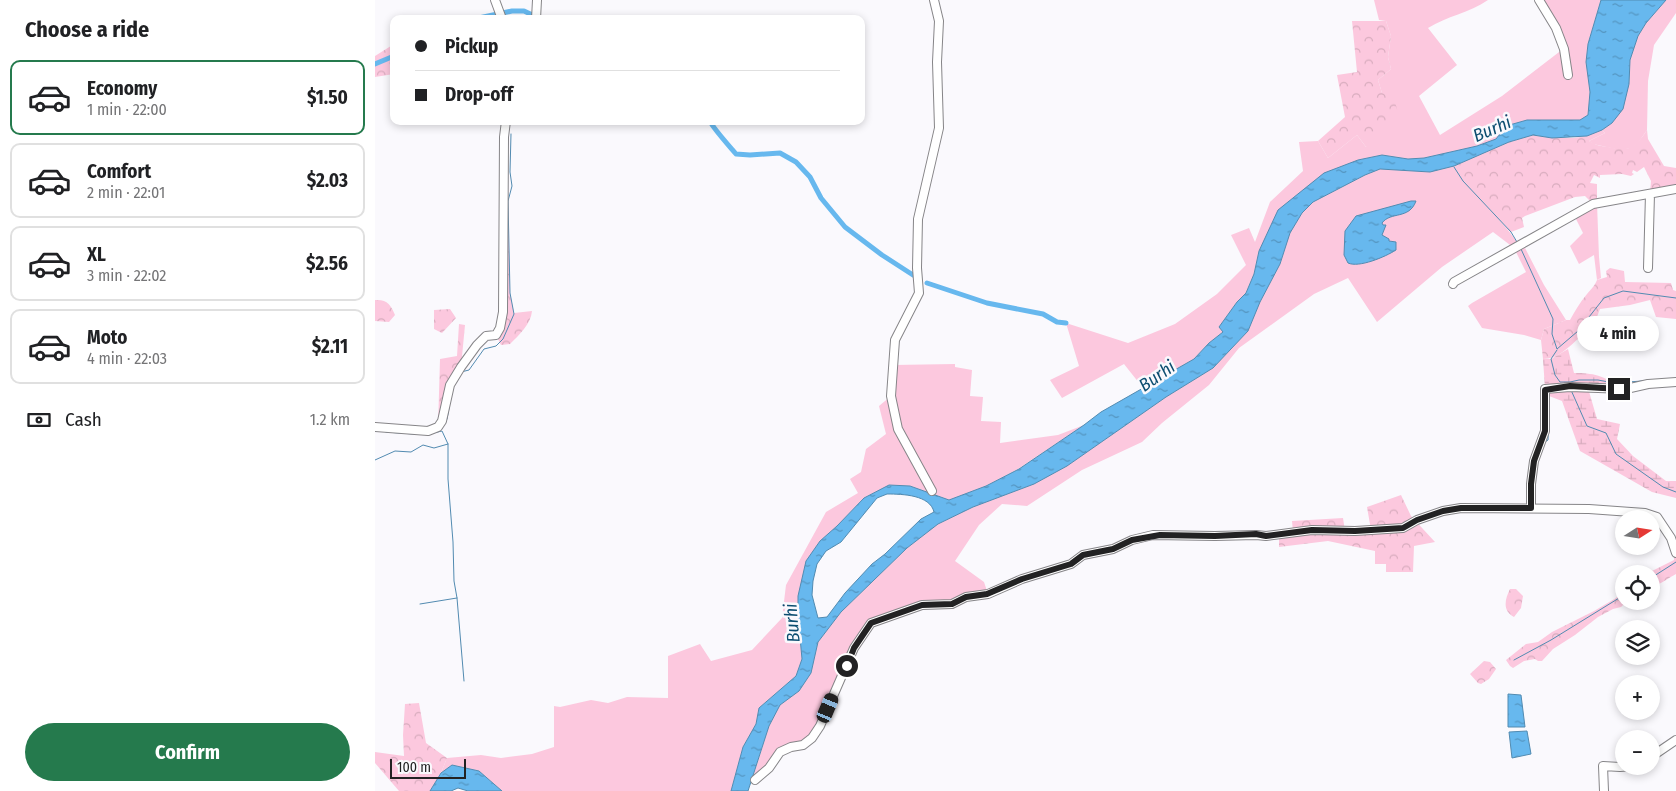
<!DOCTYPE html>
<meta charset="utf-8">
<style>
:root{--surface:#fff;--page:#f6f6f6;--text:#202124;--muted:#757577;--line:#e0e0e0;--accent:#257a4d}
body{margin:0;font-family:"Fira Sans Condensed",sans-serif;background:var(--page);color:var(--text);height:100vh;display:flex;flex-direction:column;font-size:19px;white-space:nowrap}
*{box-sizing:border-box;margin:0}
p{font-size:16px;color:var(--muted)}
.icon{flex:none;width:28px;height:28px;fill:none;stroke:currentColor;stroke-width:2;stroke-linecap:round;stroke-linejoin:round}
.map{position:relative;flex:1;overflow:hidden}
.side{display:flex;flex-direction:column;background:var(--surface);width:375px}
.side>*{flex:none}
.hud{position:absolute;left:15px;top:15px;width:475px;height:110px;border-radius:10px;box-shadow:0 2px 8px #0003;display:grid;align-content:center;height:110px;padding:0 25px;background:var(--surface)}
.needle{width:32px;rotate:78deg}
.fabs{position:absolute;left:1240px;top:510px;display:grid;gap:10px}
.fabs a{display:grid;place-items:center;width:45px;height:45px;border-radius:50%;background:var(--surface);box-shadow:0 2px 8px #0003;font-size:25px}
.scale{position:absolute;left:15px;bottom:12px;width:76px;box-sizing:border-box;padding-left:5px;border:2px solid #222223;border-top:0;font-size:14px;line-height:18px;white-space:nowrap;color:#222223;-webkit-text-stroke:4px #faf9fd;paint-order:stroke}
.end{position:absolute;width:22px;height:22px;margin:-11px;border:6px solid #222223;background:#fff;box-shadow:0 0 0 2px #fff}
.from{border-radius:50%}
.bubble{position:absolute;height:35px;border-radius:18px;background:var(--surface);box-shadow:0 2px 8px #0003;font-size:16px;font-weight:700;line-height:35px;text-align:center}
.car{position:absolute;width:15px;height:30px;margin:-15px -8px;border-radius:6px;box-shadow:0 0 4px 1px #0007;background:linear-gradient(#222 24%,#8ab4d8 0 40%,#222 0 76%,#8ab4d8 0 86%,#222 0)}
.hud b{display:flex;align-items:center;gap:18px;height:48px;font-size:19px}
.hud b+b{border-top:1px solid var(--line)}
.hud i{width:12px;height:12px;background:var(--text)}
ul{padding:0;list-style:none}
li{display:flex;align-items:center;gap:15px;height:75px;margin:0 10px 8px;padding:0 15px;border:2px solid var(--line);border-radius:10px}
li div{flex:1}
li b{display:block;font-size:19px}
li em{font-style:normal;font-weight:700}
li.on{border-color:var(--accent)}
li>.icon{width:45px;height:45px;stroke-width:1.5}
h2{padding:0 25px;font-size:22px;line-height:60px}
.pay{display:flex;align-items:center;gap:12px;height:55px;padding:0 25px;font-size:19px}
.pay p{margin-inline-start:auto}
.button{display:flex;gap:10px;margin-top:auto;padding:10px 25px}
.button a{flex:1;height:58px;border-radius:30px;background:var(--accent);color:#fff;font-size:20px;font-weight:700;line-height:58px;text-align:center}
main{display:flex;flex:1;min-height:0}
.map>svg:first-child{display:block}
.grass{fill:#fcc8de}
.forest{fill:url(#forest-crowns)}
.wetland{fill:url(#wetland-marsh)}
.water{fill:url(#water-ripples);stroke:#528bb1;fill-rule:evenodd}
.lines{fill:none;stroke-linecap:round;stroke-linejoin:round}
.stream{stroke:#528bb1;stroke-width:1}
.canal{stroke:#67b8ee;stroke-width:5}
.minor-casing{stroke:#868588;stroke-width:10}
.minor{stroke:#fff;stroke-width:8}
.route{stroke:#222223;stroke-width:6}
.labels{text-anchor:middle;stroke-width:5;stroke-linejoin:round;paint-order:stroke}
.water-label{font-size:18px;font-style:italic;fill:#0c4d70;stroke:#faf9fd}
</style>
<main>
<section class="side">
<h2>Choose a ride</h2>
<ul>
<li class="on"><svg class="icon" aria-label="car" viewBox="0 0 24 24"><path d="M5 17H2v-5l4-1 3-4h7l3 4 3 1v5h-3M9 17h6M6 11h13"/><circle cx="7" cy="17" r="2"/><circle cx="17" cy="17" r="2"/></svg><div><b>Economy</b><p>1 min · 22:00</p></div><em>$1.50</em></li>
<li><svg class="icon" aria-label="car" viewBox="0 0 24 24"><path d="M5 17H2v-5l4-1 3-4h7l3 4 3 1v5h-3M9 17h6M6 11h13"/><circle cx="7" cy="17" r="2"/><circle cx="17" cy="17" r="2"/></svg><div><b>Comfort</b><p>2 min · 22:01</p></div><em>$2.03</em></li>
<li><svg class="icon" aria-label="car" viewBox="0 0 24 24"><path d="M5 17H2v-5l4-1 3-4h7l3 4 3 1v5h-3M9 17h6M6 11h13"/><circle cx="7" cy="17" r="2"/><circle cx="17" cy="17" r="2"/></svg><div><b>XL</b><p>3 min · 22:02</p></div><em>$2.56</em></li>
<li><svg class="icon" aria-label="car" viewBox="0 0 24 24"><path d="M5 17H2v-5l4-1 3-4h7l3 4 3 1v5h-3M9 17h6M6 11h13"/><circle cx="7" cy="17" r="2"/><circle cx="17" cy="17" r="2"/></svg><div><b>Moto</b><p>4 min · 22:03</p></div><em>$2.11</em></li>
</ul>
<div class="pay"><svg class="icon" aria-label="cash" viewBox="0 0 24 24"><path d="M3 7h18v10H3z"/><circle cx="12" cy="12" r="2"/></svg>Cash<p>1.2 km</p></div>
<div class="button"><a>Confirm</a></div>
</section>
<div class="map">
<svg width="1301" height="791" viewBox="0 0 1301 791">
<defs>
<pattern id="forest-crowns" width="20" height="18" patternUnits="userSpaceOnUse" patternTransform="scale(1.25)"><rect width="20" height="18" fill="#fcc8de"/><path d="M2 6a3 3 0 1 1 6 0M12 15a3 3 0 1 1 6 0" fill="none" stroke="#d8acbe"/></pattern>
<pattern id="wetland-marsh" width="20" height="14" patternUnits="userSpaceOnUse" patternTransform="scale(1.25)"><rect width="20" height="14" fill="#fcc8de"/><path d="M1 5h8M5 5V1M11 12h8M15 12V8" fill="none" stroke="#d8acbe"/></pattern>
<pattern id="water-ripples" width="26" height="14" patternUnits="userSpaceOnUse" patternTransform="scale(1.25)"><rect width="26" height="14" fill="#67b8ee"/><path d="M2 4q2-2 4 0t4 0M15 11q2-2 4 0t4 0" fill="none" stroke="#5495c0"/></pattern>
</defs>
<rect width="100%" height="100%" fill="#faf9fd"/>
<!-- grass -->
<path class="grass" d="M999 0H1113C1094 13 1072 16 1053 28L1082 65 1044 96 1065 135 1127 96 1188 49 1160 0H1226L1213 44 1211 62 1215 92 1213 115 1205 120H1152L1131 126 1121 139 1112 143 1102 146 1049 158 1033 159 1007 155 983 160 884 251 879 274 871 293 862 302 844 327 848 332 834 343 819 359 768 388 749 364 687 398 675 380 704 366 691 323 753 343 800 324 842 294 871 265 856 235 874 228 880 242 895 202 928 171 924 142 943 141 953 158 982 135 991 147 1007 93 1003 80 1016 69 1013 57 1016 36 1011 21 1004 20Z
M1291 0H1301V13L1279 45 1273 81 1272 130 1263 143 1257 148 1245 150 1218 144 1214 141 1230 133 1227 130 1237 123 1254 84 1255 60 1263 36 1271 23Z
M1079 166C1097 194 1124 215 1142 242L1148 244 1169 285 1191 320 1169 329 1166 340 1149 335 1107 328 1093 306 1097 303 1151 272 1139 248 1118 232 1067 267 1002 322 973 278 939 294 864 348 834 385 787 423 767 442 707 470 652 506 627 504 604 525 580 561 609 582 613 594 577 604 547 605 496 623 437 738 416 747 394 768 378 777 394 726 405 705 424 691 436 673 443 642 466 612 532 548 563 524 598 507 659 484 692 466 791 397 838 368 873 331 885 302 905 264 914 234 927 213 938 202 990 175 1005 169 1055 172Z
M1222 203 1224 257 1226 278 1222 280 1219 255 1204 264 1195 246 1208 233 1199 215Z
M580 364V367L597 370 595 396 608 397 606 421 626 422 625 443 683 435 709 425 643 469 611 486 574 500 535 486 514 485 489 498 462 526 445 541 423 596V616L427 659 421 676 384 708 381 724 368 747 356 791H127L104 771 77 765 66 773 72 758 106 755 126 758 157 754 179 747V706L185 707 216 700 233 703 252 697 293 698V656L325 644 336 661 377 650 407 618 411 585 451 512 483 493 475 479 486 472 491 449 511 434 504 406 516 396 518 365Z"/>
<!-- forest -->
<path class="forest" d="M977 21H1011L1016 36 1013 57 1016 69 1003 80 1007 93 1018 95 1024 116 991 147 982 135 953 158 943 141 970 117 962 75 982 72Z
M19 44V74L0 77V56Z
M1227 130 1230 133 1214 141C1220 145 1226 146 1233 147 1255 152 1260 148 1272 130L1273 139 1289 166 1301 168V189L1275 194 1276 181 1269 167 1262 172 1258 170 1257 173 1259 174 1256 176 1247 174 1225 175V178L1219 175 1215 183 1222 184V203L1218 204 1210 196 1200 197 1150 216 1147 218 1149 227 1136 232 1088 181 1079 166 1134 142 1158 135 1177 138H1198L1212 136Z
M133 201 135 293 139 313 157 311C156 324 144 335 135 344L126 345 121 335 125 328 129 202Z
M1235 268 1249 271 1250 282 1296 283 1298 290 1301 291V319L1281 317 1275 300 1255 305 1225 309 1220 322 1230 324V340L1205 337C1194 347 1183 359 1168 359L1166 340 1169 329 1191 320H1195C1200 311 1205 302 1212 294 1216 289 1219 287 1222 280L1232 277 1231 271Z
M0 300C12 299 16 305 20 315L14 322 0 321Z
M75 309 81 318 67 333 59 329V310Z
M84 324 90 325 86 367 63 427 65 359 82 356Z
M1026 495 1036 516 1060 542 1039 546 1038 572H1011V564H1000V551L953 541 904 547V534L918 532 917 521 968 518 970 531 996 530 992 507Z
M1299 551 1301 553V574C1295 577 1281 587 1276 587V574H1271L1299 560Z
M1249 588V601H1252L1246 607 1238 609 1223 617 1200 635 1178 649 1167 661H1163L1160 659 1149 661 1138 668 1135 666 1131 660 1151 644 1163 642 1177 632 1219 611 1241 598Z
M1135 589H1141L1148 596 1146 608 1139 617C1127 611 1130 599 1135 589Z
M1109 661 1115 662 1121 669 1114 679 1106 684 1103 683 1095 674Z
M44 703 51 743 72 758 66 773 55 791H24L0 763V752L29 756 28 735 30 704Z"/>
<!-- wetland -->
<path class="wetland" d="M1193 349 1199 373C1217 373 1231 375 1244 389L1213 388 1222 419 1245 424 1242 439 1258 456 1291 481H1301V498L1277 492 1205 451 1187 401 1174 396 1170 389 1168 359H1176Z"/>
<!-- water -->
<path class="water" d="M1226 0H1291L1271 23 1263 36 1255 60 1254 84 1248 109 1237 123 1227 130 1212 136 1177 138 1158 135 1134 142 1079 166 1055 172 1005 169 990 175 938 202 927 213 915 233 905 264 885 302 873 331 838 368 791 397 692 466 659 484 598 507 563 524 532 548 466 612 443 642 436 673 424 691 405 705 394 726 373 791H356L368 747 381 724 384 708 421 676 427 659 423 616V596L431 561 445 541 462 526 489 498 514 485 535 486 574 500 611 486 644 469 709 425 726 412 819 359 834 343 848 332 844 327 862 302 871 293 879 274 884 251 903 210 949 173 983 160 1007 155 1033 159 1049 158 1102 146 1121 139 1131 126 1152 120H1205L1213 115 1215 92 1211 62 1213 44ZM512 494C528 494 555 495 559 512L546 519 510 554 497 564 470 593 452 617 443 618 437 595 438 581 442 564 451 551 466 542 502 498Z
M1036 201H1041C1034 220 1016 211 1007 223L1008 225H1011L1007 235 1014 239V241L1021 242V250C1010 257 984 268 973 263L969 255 970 231 981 216Z
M1133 694 1146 695 1150 727H1133Z
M1152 731 1156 754 1137 758 1134 732Z
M77 765 104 771 127 791H93L83 788 76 791H55L66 773Z"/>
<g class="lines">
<!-- stream -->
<path class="stream" d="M1079 167 1088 181 1136 232 1142 242
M1146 249 1178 319 1177 334 1182 349 1203 331 1229 298 1248 291 1301 298
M1182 350 1176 359 1180 375 1185 382H1195L1204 380H1223L1239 383 1267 381
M86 372 94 370 109 349 121 346 128 339 139 314 135 293 133 201 137 186 135 172 136 134
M1292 386H1301
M1196 390 1212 426 1231 433 1241 454 1288 487 1301 492
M72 419 74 408
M11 432 39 434
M58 433 67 431 73 444V479L78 542 79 581 82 598 89 681
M1170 442 1173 440 1174 408
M0 460 20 451 36 452 48 445 59 448 73 444
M1276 578 1301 562
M45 604 82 598
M1139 660 1176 640 1249 595"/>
<!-- canal -->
<path class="canal" d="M99 19 137 11H149L166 19
M0 64 19 56
M335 121C337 127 356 148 361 154L375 155 405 153 421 162 435 177 446 198 470 227 507 255 538 275
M552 283 612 303 668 314 682 322 691 323"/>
<!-- minor casing -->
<g class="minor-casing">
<path id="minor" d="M120 0 127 19
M1164 0 1181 28 1189 49 1193 75
M161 19 162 0
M1273 268 1275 194
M1078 284 1079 282 1218 204 1301 189
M0 427 53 431 63 427 67 421 75 385 86 367 102 345 111 336 121 335 125 328 128 312 129 137 131 121
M557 491 523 429 516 396 520 340 544 293 542 268 543 219 564 128 562 62 564 21 559 0
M1156 508V484L1159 461 1170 431V389L1195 387 1251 389 1273 384 1301 382
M1276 757 1301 740
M380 780 394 768 405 752 416 747 428 745 437 738 445 726 479 648 496 623 547 605 577 604 591 597 613 594 647 579 696 564 708 555 738 549 757 540 778 535 840 536 881 535 891 536 937 530 980 531 1028 528 1042 520 1068 511 1086 508 1214 509 1270 513 1282 517 1296 538 1301 553
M1229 791 1228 766 1245 767 1258 766"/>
</g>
<!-- minor -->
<use href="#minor" class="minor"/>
</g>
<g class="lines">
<!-- route -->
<path class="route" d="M472 666 479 648 496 623 547 605 577 604 591 597 612 594 647 579 696 564 708 555 738 549 757 540 785 535 840 536 881 534 891 536 937 530 980 531 1028 528 1042 520 1068 511 1086 508H1156V484L1159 461 1170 431V390L1195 386 1244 389"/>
</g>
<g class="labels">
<!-- water labels -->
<g class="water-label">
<text transform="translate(1117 129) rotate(-23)" y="6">Burhi</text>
<text transform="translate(782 376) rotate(-35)" y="6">Burhi</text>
<text transform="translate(417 623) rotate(-95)" y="6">Burhi</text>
</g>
</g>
</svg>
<div class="fabs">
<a><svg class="needle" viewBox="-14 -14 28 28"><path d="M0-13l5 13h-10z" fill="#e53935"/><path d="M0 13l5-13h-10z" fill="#757577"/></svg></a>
<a><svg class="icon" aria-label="locate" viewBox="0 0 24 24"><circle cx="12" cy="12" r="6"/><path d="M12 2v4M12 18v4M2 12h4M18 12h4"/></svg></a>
<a><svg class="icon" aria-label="layers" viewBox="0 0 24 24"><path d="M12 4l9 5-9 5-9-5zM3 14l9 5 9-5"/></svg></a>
<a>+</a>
<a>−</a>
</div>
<div class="scale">100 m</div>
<i class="end from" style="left:472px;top:666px"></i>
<i class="end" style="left:1244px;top:389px"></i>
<div class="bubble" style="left:1202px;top:316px;width:82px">4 min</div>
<i class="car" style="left:453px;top:708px;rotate:23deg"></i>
<div class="hud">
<b><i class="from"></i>Pickup</b>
<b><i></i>Drop-off</b>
</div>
</div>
</main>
